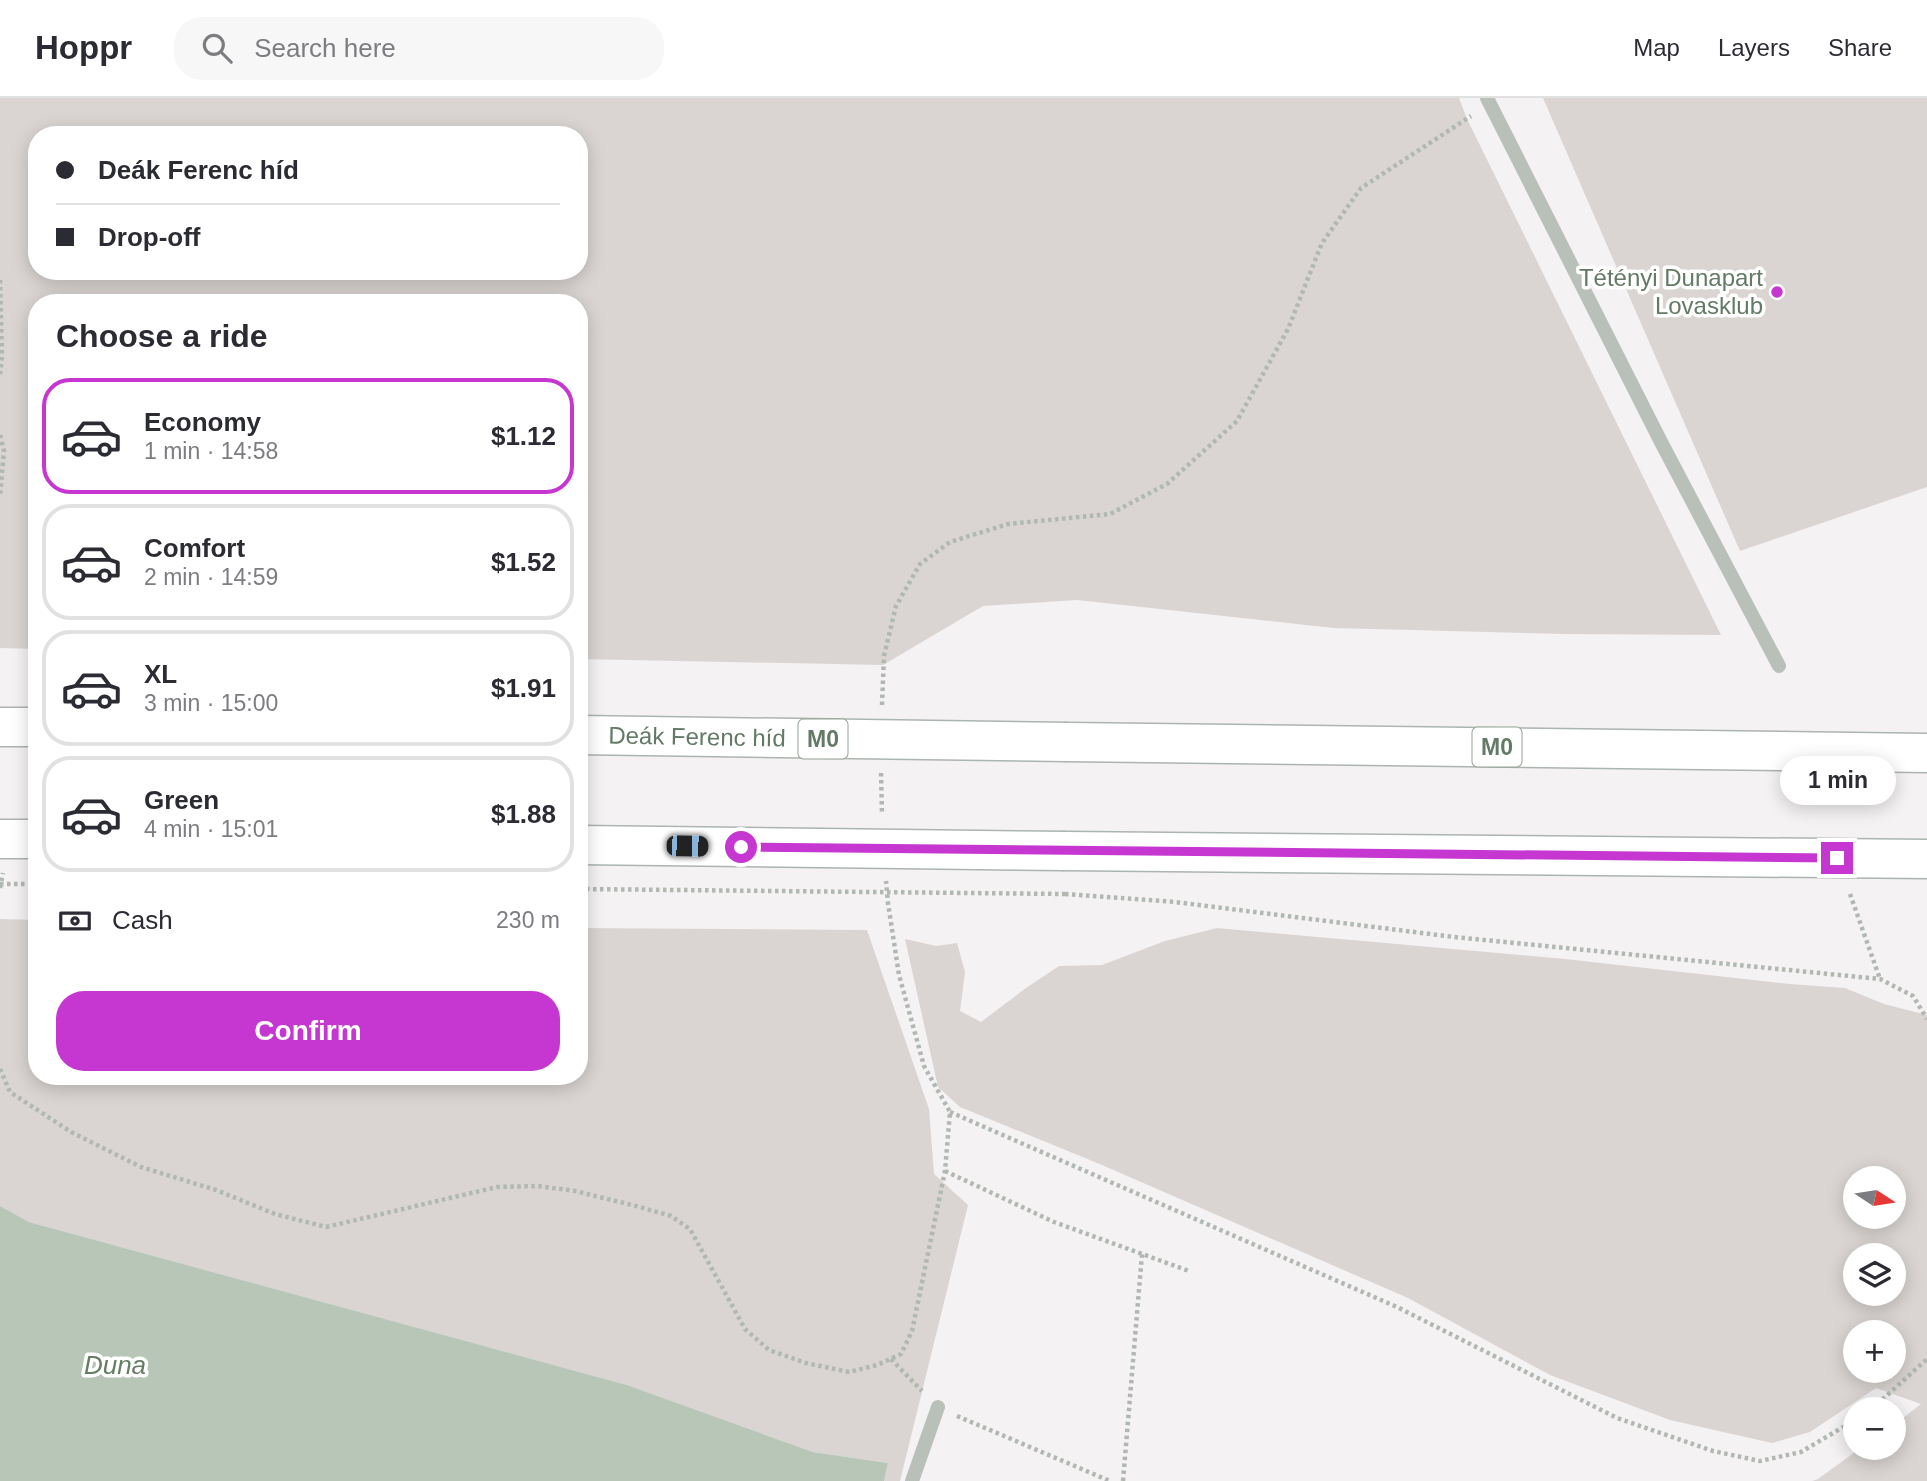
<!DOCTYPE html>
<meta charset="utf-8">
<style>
:root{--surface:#fff;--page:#f7f7f7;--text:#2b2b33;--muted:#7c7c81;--line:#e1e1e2;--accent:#c637d1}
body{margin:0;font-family:Arial,sans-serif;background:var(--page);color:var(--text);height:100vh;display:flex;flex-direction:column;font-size:26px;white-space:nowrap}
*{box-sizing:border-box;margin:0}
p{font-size:23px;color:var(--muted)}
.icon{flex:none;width:38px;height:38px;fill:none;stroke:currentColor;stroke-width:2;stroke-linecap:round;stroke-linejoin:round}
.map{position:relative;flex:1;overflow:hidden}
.drawer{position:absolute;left:28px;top:196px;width:560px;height:791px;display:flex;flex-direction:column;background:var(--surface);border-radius:28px;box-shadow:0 4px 18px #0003}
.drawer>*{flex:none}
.top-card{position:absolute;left:28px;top:28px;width:560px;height:154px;border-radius:28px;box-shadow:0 4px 18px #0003;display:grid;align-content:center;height:154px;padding:0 28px;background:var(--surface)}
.needle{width:46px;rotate:102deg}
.fabs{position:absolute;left:1843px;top:1068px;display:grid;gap:14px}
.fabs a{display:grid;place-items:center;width:63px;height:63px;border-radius:50%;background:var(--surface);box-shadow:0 4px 18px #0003;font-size:35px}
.end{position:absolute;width:32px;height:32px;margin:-16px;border:9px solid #c637d1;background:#fff;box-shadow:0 0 0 4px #fff}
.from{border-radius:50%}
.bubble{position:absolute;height:49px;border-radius:24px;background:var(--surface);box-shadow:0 4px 18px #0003;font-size:23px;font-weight:600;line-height:49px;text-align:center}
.car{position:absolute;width:21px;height:42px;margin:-21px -10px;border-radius:9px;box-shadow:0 0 5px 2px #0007;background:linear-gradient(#222 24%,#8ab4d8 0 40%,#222 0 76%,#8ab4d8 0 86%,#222 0)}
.top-card b{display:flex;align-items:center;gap:24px;height:66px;font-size:26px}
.top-card b+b{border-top:2px solid var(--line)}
.top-card i{width:18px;height:18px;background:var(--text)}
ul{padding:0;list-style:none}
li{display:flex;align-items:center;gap:21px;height:116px;margin:0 14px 10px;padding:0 14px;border:4px solid var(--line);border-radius:28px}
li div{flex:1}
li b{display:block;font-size:26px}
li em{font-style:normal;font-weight:600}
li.selected{border-color:var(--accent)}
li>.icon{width:63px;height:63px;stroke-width:1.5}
h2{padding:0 28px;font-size:32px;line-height:84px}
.pay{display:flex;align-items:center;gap:18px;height:77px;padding:0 28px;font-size:26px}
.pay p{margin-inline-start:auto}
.action{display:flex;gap:14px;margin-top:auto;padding:14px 28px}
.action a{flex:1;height:80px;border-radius:28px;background:var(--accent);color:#fff;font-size:28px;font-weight:600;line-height:80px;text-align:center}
header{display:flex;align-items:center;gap:42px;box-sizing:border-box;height:98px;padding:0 35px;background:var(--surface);border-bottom:2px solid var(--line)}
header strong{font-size:33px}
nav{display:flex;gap:38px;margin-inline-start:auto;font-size:24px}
.search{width:490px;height:63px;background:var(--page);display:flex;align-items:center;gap:18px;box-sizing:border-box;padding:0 24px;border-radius:28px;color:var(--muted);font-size:26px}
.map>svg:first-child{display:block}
.green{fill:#dad5d2;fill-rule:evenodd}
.water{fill:#b8c6b8}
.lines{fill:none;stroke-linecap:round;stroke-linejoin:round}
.trunk-casing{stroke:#acb4ae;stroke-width:41}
.path{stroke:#b1b8b2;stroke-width:4.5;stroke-dasharray:3.5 3.5;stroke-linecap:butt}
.service{stroke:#b8c0b9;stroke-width:14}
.trunk{stroke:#fff;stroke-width:38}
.trunk-bridge-casing{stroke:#acb4ae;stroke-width:41;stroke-linecap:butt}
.path-bridge{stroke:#b1b8b2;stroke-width:4.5;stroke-dasharray:3.5 3.5;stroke-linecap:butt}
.trunk-bridge{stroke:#fff;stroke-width:38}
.route{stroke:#c637d1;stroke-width:9}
.poi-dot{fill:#c637d1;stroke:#fff;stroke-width:2.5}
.labels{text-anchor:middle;stroke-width:7;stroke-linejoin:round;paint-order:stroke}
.shield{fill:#fff;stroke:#92a294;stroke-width:2}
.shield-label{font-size:23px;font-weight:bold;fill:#637a66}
.poi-label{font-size:24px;fill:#637a66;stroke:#fff;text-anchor:end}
.street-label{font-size:24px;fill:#637a66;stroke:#fff}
.water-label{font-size:26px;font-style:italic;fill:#647d63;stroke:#fff}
</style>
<header>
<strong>Hoppr</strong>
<div class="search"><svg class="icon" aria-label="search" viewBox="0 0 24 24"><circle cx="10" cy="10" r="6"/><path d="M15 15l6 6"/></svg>Search here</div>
<nav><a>Map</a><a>Layers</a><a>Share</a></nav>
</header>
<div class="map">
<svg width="1927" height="1383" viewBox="0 0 1927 1383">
<rect width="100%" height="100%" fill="#f5f2f3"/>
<!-- green -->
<path class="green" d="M0 0H1459L1467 21 1721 537 1565 536 1333 530 1077 502 983 508 883 567 579 561V205H37V551L0 550ZM37 37H579V173H37Z
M1543 0H1927V389L1740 453Z
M0 821 37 822V978H579V830L867 832 929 1011 934 1076 968 1107 900 1383H884L888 1365 813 1354 627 1287 29 1124 0 1108Z
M1217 830 1565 861 1790 886 1845 890 1884 906 1927 917V1383H1812L1818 1381 1862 1349H1894V1327L1921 1306 1876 1290 1810 1334 1772 1345 1670 1322 1550 1277 1408 1200 1102 1067 960 1009 938 989 905 841 936 848 957 845 965 874 960 913 981 924 1026 890 1059 868 1102 867 1165 843ZM1855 1080H1894V1118H1855ZM1855 1157H1894V1195H1855ZM1855 1234H1894V1272H1855Z"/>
<!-- water -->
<path class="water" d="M0 1108 29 1124 627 1287 813 1354 888 1365 884 1383H0Z"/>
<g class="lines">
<!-- trunk casing -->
<g class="trunk-casing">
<path id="trunk" d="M0 629H37
M1067 644 1927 655
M1065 753 1927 761"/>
</g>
<!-- path -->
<path class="path" d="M0 182 2 258 0 277
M0 337 4 353 0 397
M882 607 884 558 896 508 920 466 950 444 1008 426 1110 416 1167 386 1237 323 1288 231 1322 145 1361 90 1471 18
M881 675 882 715
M0 790 3 775
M1065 796 1175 804 1454 839 1880 881 1913 898 1927 921
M1850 796 1880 881
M0 971 10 994 71 1034 141 1069 216 1092 275 1116 326 1129 497 1089 538 1088 575 1093 636 1108 671 1118 690 1131 745 1231 769 1252 806 1265 849 1274 877 1267 901 1256 912 1233 945 1073 950 1014 924 968 899 877 888 805 886 783
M950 1014 1397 1209 1617 1320 1713 1353 1760 1363 1801 1354 1855 1322
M945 1073 1054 1124 1189 1173
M891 1261 922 1293
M1872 1311 1927 1261
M957 1318 1110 1383
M1123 1383 1142 1156"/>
<!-- service -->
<path class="service" d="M1487 0 1661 344 1779 568
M912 1383 938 1309"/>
<!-- trunk -->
<use href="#trunk" class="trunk"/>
<!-- trunk-bridge casing -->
<g class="trunk-bridge-casing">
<path id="trunk-bridge" d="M579 637 1067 644
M0 741H37
M579 747 1065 753"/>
</g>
<!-- path-bridge -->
<path class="path-bridge" d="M0 786H37
M579 791 1065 796"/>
<!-- trunk-bridge -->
<use href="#trunk-bridge" class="trunk-bridge"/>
</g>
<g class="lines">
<!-- route -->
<path class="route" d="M741 749 1837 760"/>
</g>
<!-- markers -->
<circle class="poi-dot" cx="1777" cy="194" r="7"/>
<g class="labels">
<!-- shield labels -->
<g class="shield">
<rect x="798.5" y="621.5" width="49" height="39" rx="5"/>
<rect x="1472.5" y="629.5" width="49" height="39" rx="5"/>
</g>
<g class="shield-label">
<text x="823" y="649">M0</text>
<text x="1497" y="657">M0</text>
</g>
<!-- poi labels -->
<g class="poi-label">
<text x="1763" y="188">Tétényi Dunapart<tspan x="1763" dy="28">Lovasklub</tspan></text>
</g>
<!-- street labels -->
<g class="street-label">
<text transform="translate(697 639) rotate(1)" y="8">Deák Ferenc híd</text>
</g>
<!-- water labels -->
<g class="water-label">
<text x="115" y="1276">Duna</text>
</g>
</g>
</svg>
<div class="fabs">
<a><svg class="needle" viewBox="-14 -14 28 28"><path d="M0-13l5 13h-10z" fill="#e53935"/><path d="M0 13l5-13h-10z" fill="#7c7c81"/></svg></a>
<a><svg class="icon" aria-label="layers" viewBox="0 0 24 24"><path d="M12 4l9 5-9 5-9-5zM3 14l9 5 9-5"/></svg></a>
<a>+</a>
<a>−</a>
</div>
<i class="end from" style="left:741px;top:749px"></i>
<i class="end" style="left:1837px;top:760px"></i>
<div class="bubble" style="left:1780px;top:658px;width:116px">1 min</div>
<i class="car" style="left:687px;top:748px;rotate:91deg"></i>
<div class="top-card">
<b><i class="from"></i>Deák Ferenc híd</b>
<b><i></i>Drop-off</b>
</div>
<section class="drawer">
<h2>Choose a ride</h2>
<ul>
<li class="selected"><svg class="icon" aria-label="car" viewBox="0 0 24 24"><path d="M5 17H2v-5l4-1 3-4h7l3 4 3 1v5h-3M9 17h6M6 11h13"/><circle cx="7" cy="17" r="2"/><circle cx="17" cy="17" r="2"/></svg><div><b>Economy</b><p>1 min · 14:58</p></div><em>$1.12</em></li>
<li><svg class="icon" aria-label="car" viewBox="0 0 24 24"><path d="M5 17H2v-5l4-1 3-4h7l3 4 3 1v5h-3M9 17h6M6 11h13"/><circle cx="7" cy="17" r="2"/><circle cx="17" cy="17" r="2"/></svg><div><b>Comfort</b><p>2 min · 14:59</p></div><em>$1.52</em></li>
<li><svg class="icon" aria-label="car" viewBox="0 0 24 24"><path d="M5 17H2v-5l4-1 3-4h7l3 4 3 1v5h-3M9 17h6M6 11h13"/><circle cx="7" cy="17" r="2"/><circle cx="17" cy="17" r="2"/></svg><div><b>XL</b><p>3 min · 15:00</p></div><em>$1.91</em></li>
<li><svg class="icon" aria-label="car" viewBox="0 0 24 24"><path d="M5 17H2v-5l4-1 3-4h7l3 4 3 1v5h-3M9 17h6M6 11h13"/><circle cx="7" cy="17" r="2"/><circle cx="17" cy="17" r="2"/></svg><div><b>Green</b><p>4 min · 15:01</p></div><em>$1.88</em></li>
</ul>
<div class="pay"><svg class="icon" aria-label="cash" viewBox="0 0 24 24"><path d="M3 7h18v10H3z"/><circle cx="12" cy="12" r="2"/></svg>Cash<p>230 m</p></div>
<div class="action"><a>Confirm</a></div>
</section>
</div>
